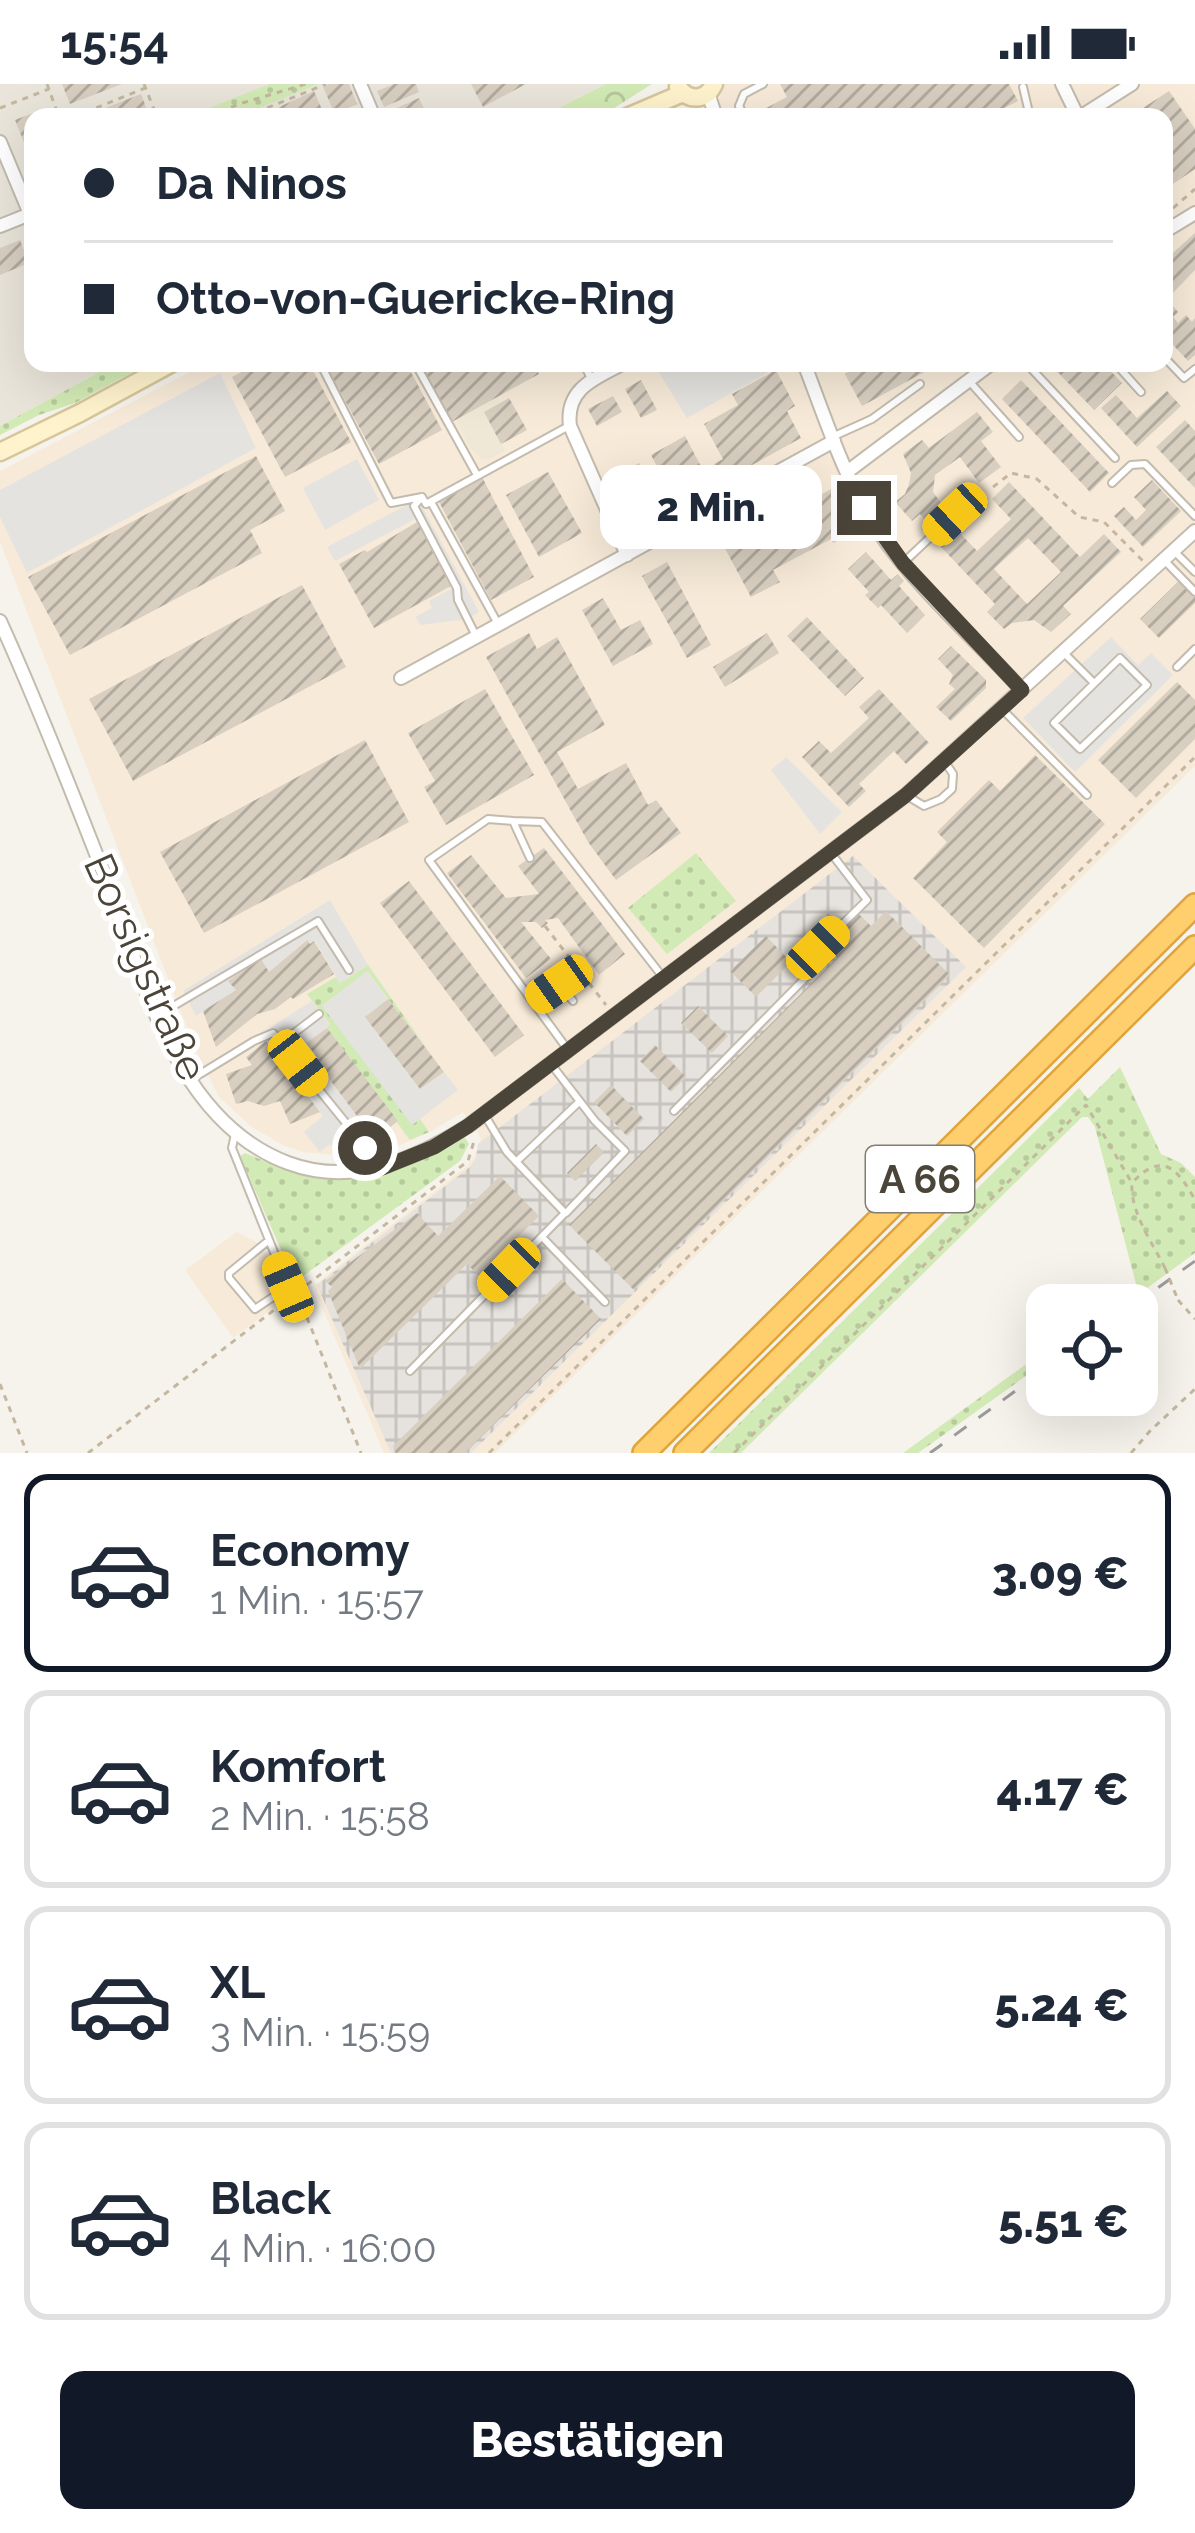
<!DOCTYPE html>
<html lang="de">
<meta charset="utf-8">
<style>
:root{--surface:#fff;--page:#f2f2f3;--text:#1f2937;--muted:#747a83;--line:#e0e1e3;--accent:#111827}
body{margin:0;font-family:Raleway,sans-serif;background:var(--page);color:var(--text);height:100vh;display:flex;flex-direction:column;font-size:45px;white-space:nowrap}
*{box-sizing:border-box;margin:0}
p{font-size:39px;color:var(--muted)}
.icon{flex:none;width:66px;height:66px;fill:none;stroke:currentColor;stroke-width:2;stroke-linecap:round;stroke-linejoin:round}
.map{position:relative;height:1369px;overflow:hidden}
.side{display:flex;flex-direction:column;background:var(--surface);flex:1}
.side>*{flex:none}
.hud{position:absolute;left:24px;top:24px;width:1149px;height:264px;border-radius:24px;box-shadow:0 12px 48px #0002;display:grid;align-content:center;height:264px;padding:0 60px;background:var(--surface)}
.buttons{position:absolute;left:1026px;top:1200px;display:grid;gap:24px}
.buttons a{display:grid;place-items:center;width:132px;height:132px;border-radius:24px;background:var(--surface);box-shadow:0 12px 48px #0002;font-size:60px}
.end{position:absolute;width:54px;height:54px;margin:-27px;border:15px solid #4b4439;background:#fff;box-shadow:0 0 0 6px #fff}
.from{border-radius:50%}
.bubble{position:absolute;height:84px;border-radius:24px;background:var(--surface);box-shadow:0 12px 48px #0002;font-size:39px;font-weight:800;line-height:84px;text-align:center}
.car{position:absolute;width:36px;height:72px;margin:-36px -18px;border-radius:15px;box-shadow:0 0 9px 3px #0007;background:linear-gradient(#f5c518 24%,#345 0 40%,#f5c518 0 76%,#345 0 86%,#f5c518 0)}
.hud b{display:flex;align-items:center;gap:42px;height:114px;font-size:45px}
.hud b+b{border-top:3px solid var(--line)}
.hud i{width:30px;height:30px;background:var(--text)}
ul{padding:21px 0 0;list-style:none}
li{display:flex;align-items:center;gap:36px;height:198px;margin:0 24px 18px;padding:0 36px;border:6px solid var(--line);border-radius:24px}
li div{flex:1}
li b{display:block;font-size:45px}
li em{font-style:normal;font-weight:800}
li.active{border-color:var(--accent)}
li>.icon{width:108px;height:108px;stroke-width:1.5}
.cta{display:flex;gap:24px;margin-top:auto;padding:24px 60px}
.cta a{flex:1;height:138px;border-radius:24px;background:var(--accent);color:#fff;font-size:48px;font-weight:800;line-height:138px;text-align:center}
.status{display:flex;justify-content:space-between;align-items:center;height:84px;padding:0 60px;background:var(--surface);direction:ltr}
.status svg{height:33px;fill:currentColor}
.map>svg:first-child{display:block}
.residential{fill:#eae5da}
.commercial{fill:#f7ead8}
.industrial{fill:url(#industrial-grid)}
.education{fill:#efe8d6}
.grass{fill:url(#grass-dots)}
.forest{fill:url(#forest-crowns)}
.parking{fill:#e5e3e0}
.building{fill:url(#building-hatch);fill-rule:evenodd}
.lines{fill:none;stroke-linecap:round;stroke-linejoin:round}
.lane-casing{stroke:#c2bbae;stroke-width:10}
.street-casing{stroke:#c2bbae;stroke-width:16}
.secondary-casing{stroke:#d6c79b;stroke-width:21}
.highway-casing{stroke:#e0a43c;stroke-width:26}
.path{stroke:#c4b79f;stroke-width:3;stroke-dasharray:6 6;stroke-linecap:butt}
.lane{stroke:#fff;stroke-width:6}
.street{stroke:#fff;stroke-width:12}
.secondary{stroke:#fff3cd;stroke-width:16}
.highway{stroke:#ffcf6e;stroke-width:21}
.rail{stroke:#9a9a9a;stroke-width:3;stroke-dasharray:15 15;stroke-linecap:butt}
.path-bridge{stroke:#c4b79f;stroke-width:3;stroke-dasharray:6 6;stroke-linecap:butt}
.route{stroke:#4b4439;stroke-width:15}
.labels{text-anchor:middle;stroke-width:10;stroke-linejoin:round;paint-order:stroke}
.shield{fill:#fff;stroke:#817c74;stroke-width:3}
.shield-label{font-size:39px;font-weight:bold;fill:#4b4439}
.street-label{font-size:42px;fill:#4b4439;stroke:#fff}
</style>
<div class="status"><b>15:54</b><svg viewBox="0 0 49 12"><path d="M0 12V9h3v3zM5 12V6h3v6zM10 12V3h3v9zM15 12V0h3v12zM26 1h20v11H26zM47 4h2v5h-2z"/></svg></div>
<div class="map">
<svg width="1195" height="1369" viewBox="0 0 1195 1369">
<defs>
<pattern id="industrial-grid" width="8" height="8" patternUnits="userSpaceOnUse" patternTransform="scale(3)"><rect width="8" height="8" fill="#e6e2dd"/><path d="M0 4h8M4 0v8" fill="none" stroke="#c7c3be"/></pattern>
<pattern id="grass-dots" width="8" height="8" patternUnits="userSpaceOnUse" patternTransform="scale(3)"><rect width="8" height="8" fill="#d2eab5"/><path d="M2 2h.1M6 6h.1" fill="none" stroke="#b6ca9c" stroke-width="1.8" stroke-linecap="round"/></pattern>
<pattern id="forest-crowns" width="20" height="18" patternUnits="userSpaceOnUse" patternTransform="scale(3)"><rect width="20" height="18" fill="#d2eab5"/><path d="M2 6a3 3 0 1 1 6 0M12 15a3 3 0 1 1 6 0" fill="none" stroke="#b6ca9c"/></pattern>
<pattern id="building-hatch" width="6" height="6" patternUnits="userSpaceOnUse" patternTransform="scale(3)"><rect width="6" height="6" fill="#d8cfc1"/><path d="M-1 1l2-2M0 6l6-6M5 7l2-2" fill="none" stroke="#b1aa9e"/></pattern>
</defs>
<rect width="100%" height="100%" fill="#f6f3ec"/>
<!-- residential -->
<path class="residential" d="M0 0H606L553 27 554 33H33V279H116L0 342Z"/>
<!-- commercial -->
<path class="commercial" d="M725 0H1195V682L495 1369H384L313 1202 468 1081 474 1073 481 1054 463 1028 433 1046 396 1063 375 1069 356 1073 302 1068 283 1061 253 1044 219 1013 196 967 0 458V387L207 279H1164V33H707L721 26 719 15Z
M237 1148 256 1158 268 1172 279 1198 281 1218 233 1254 185 1186Z"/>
<!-- industrial -->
<path class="industrial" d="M853 772 966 883 471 1369H391L317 1201 470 1083 476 1074 478 1060Z"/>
<!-- education -->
<path class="education" d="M498 313 501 319 509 314 527 346 502 360 505 367 489 375H482L470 364 456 336Z"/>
<!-- grass -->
<path class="grass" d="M270 0H318L237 33H186Z
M116 279H149L75 319 39 331 0 351V342Z
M696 769 736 817 667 870 628 824Z
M368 881 443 988 368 888 323 921 413 1040 420 1035 429 1048 410 1056 327 944 330 940 307 910 336 893 340 899Z
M1120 983 1161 1070 1181 1079 1195 1093V1169L1124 1221H1108L1136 1200 1095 1043 1088 1033H1082L741 1369H709L1079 1004 1088 1015Z
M464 1052 469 1060 460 1077 299 1195 292 1191 240 1072 245 1069C338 1109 378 1099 464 1052Z
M1047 1265V1277L918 1369H903Z"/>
<!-- forest -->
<path class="forest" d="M606 0H652L600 33H554L553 27Z"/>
<!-- parking -->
<path class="parking" d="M672 279H783V280L687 334 658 287Z
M220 289 256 364 27 489 0 433V406Z
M357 375 379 416 325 446 303 404Z
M418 415 479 528 467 535 421 541 415 533 432 524 429 517 455 503 417 434 335 477 327 463Z
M1111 553 1138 581 1151 569 1173 591 1075 688 1023 634Z
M786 673 842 728 820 750 771 686Z
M330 816 368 881 340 899 315 857 310 860 306 856 269 888 229 897 236 906 196 932 183 907Z
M367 887 388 915 366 933 420 1005 444 988 458 1006 412 1041 322 922Z
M312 917 330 941 307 959 315 970 312 973 366 1044 336 1068 330 1060 320 1068 304 1048 323 1032 260 950Z"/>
<!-- building -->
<path class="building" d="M62 0H122L70 20Z
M329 0H349L357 20 335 30 323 3Z
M394 0H416L419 8 384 23 377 7Z
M471 0H526L483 23Z
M780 0H1009L1018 17 987 33H749L787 13Z
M314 7 324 30 317 33H283L279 23Z
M1169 7 1195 45V85L1164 106V33H1129Z
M141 10 149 31 143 33H82Z
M419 14 427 31 422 33H388L386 29Z
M33 29V81L15 36Z
M1195 149V186L1167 215 1178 228 1173 233 1178 239 1186 231 1192 238 1195 234V271L1188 277 1164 251V177Z
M20 156 29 179 0 191V164Z
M259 279H309L351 358 285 393 232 293Z
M325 279H406L442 346 379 380Z
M420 279H533L539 290 452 338Z
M865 279H941L862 322 845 290Z
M1049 279H1103L1122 299 1094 326Z
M776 286 795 322 787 327 801 354 723 397 714 380 723 375 704 340 738 321 732 310Z
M641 296 657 326 641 334 625 305Z
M1021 296 1109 389 1090 408 1002 315Z
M1167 307 1181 322 1137 363 1101 324 1116 311 1137 334Z
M613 312 622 328 597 342 588 325Z
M509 314 527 346 501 360 484 328Z
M977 328 993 348 981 357 1001 383 979 399 960 373 935 391 933 408 944 423 926 437 920 430 912 437 895 418 905 410 909 400 911 389 903 370 922 356 929 364Z
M1185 336 1195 347V404L1156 363Z
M685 352 705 390 698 394 704 405 677 420 651 371Z
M256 372 285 427 250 446 262 469 70 571 28 493Z
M639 379 664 427 646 437 620 389Z
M548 388 582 449 539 473 506 411Z
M482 393 534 493 491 516 438 416Z
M1152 396 1181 427 1143 463 1114 432 1124 423 1136 436 1146 426 1134 413Z
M1009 398 1080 473 1104 450 1121 468 1063 522 1071 530 1051 548 1034 536 1012 539 1004 545 987 528 995 520 941 463 958 447 977 467 1011 435 992 415ZM1028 454 1061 488 1027 520 994 485Z
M833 404 856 447 833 459 831 455 773 486 780 498 751 513 721 457 752 441 756 450 813 420 811 416Z
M417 438 451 502 374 544 339 480 365 466 367 468Z
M866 468 891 496 898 490 904 497 899 502 925 531 907 549 881 521 878 524 865 511 869 508 848 485Z
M667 478 711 561 687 574 642 492Z
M1180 496 1195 512V519L1159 554 1140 535Z
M302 501 346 583 133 697 89 615Z
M603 514 621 546 640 536 653 560 613 582 582 526Z
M807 533 864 594 845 612 787 552Z
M529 549 537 565 557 553 605 641 557 668 578 705 626 679 648 721 656 716 681 749 616 796 588 758 486 573Z
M767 549 779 569 725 603 713 583Z
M951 562 986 596V604L951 637 936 623 955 605 949 600 953 591 938 575Z
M1177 598 1195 616V655L1136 714 1098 676Z
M485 605 534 691 446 741 424 703 435 697 408 649Z
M879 605 929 659 906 680 894 667 859 700 866 707 849 723 802 673 819 657 831 669 869 634 859 623Z
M365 656 409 738 204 849 160 768Z
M1035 671 1105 740 984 864 913 794 947 758 937 748 989 696 1000 707Z
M544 764 625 870 599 891 558 834 545 836 548 839 542 844 536 838H521L551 875 526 894 447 789 471 771 506 814 539 810 518 782Z
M409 797 524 951 495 973 380 819Z
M886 827 950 891 634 1206 569 1141 837 874 825 862 858 829 871 842Z
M766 852 791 878 756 913 730 887Z
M307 856 310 860 314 857 334 890 293 915 291 913 275 925 257 930 216 963 203 927 236 906 228 897 261 875 269 888Z
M388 915 444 988 420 1005 365 933Z
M698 922 728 952 712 969 681 939Z
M327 944 398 1037 379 1052 371 1041 366 1044 312 972 315 970 306 959Z
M266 957 320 1028 290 1040 280 1017 264 1022 248 1017 236 1020 226 990 252 981 246 973Z
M655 961 686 993 671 1008 640 977Z
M611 1001 644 1035 627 1052 594 1018Z
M596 1060 604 1068 575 1097 567 1089Z
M500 1092 539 1132 479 1192 467 1180 360 1285 328 1207 332 1203 325 1197 417 1129 438 1152Z
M562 1195 601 1235 465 1369H396L393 1362Z"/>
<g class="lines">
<!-- lane casing -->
<g class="lane-casing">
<path id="lane" d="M1023 3 1030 33
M745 33 739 22 744 10 763 0
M1164 273 1184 294 1195 285
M320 279 391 419 422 413 426 420 567 343
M415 279 477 391
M583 279 592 296
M1026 279 1115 374
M1115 279 1141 308
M228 283 235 279
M969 297 1019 353
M832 353 872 335 920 300
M1112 399 1131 381 1145 380 1195 432
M422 413 414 422 457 504 458 516 475 550
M431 418 497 538
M1174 467 1195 488
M1164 476 1195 508
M903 479 955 430
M1063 568 1094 599
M1120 574 1147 601 1080 665 1054 639Z
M1177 583 1195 565
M1002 625 1087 711
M909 713 924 722 941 715 952 705 953 690 945 678
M513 737 488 735 429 776 568 966
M530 774 513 737 542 738 662 892
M533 918 559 900 573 917
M158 931 318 837 349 886
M281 959 319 930
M551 980 595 1037 625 1067 566 1129
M192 995 254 957 273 949 380 1081
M674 1027 819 880 818 864 867 816 831 769
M235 1050 232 1064 288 1203 255 1225 229 1194V1189L268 1157
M516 1078 579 1018
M542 1153 605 1218
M410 1287 565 1129 507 1068 484 1030"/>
</g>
<!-- street casing -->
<g class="street-casing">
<path id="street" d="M360 0 374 33
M1062 0 1078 33
M708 9 716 33
M1080 33 1132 0
M0 58 30 130 0 142
M1164 148 1195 129
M624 279C596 294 565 304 570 342L627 471
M804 279C826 336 845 397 879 448 917 504 976 556 1022 606
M847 388 992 279
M0 537C39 623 73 710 107 798 145 899 176 1037 288 1079 352 1103 414 1076 468 1042L906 711 1195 447
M401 594 834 357"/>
</g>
<!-- secondary casing -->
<g class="secondary-casing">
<path id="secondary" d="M678 3C689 18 706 17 714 0
M627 33 683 9
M0 368 80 329 172 279"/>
</g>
<!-- highway casing -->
<g class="highway-casing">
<path id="highway" d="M644 1369 1195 821
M685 1369 1195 863"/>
</g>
<!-- path -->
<path class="path" d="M47 0 59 33
M144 0 157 33
M0 24 49 5
M74 33 145 4
M209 33 239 20 306 0
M245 33 326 0
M1164 132 1195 105
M993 403 1011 389 1037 395 1079 433 1104 438 1143 477
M545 842 606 921
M555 891 572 879
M1165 1184C1152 1158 1130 1128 1132 1099 1162 1066 1178 1085 1195 1116
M298 1211 361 1369
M1178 1216 1195 1235
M0 1300 27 1369
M88 1369 468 1077 475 1054
M489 1369 1195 673
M734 1369 1086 1021 1132 1099
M1131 1369 1150 1347 1195 1305"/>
<!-- lane -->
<use href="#lane" class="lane"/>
<!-- street -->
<use href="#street" class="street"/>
<!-- secondary -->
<use href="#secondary" class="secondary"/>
<!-- highway -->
<use href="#highway" class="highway"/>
<!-- rail -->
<path class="rail" d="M1134 1221 1195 1177
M930 1369 1047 1284"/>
<!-- path-bridge -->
<path class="path-bridge" d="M1165 1184 1178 1216"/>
</g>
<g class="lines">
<!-- route -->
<path class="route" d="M365 1064 382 1084 434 1063 468 1042 906 711 1022 606 903 479 864 424"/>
</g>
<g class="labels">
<!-- shield labels -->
<rect class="shield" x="866" y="1062" width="108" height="66" rx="9"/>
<g class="shield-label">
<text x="920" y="1109">A 66</text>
</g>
<!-- street labels -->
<g class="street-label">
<text transform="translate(146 883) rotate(66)" y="15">Borsigstraße</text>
</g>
</g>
</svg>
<div class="buttons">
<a><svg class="icon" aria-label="locate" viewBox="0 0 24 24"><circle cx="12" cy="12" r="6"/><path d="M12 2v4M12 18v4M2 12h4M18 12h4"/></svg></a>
</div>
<i class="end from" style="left:365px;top:1064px"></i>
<i class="end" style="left:864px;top:424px"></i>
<div class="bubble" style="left:600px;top:381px;width:222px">2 Min.</div>
<i class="car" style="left:955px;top:430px;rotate:227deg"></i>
<i class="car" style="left:818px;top:864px;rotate:45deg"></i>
<i class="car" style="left:559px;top:900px;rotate:235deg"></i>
<i class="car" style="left:298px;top:979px;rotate:142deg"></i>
<i class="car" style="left:509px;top:1186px;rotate:224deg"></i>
<i class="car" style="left:288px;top:1203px;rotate:337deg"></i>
<div class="hud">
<b><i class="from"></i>Da Ninos</b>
<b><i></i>Otto-von-Guericke-Ring</b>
</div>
</div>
<section class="side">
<ul>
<li class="active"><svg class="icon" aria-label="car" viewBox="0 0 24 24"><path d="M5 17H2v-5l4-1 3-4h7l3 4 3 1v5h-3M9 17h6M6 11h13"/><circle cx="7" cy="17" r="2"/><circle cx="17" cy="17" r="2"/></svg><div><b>Economy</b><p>1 Min. · 15:57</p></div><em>3.09 €</em></li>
<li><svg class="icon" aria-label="car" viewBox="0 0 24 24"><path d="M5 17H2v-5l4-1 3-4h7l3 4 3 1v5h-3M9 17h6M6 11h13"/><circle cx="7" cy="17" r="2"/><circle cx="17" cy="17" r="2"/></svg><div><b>Komfort</b><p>2 Min. · 15:58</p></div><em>4.17 €</em></li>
<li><svg class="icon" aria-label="car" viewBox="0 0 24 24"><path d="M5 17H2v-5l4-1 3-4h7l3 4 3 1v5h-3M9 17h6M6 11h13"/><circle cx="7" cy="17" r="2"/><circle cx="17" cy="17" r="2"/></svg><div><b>XL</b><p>3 Min. · 15:59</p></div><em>5.24 €</em></li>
<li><svg class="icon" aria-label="car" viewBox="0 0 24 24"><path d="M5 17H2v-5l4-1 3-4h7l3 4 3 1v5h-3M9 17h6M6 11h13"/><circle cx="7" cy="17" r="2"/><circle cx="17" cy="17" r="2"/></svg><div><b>Black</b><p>4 Min. · 16:00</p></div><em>5.51 €</em></li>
</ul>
<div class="cta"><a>Bestätigen</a></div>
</section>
